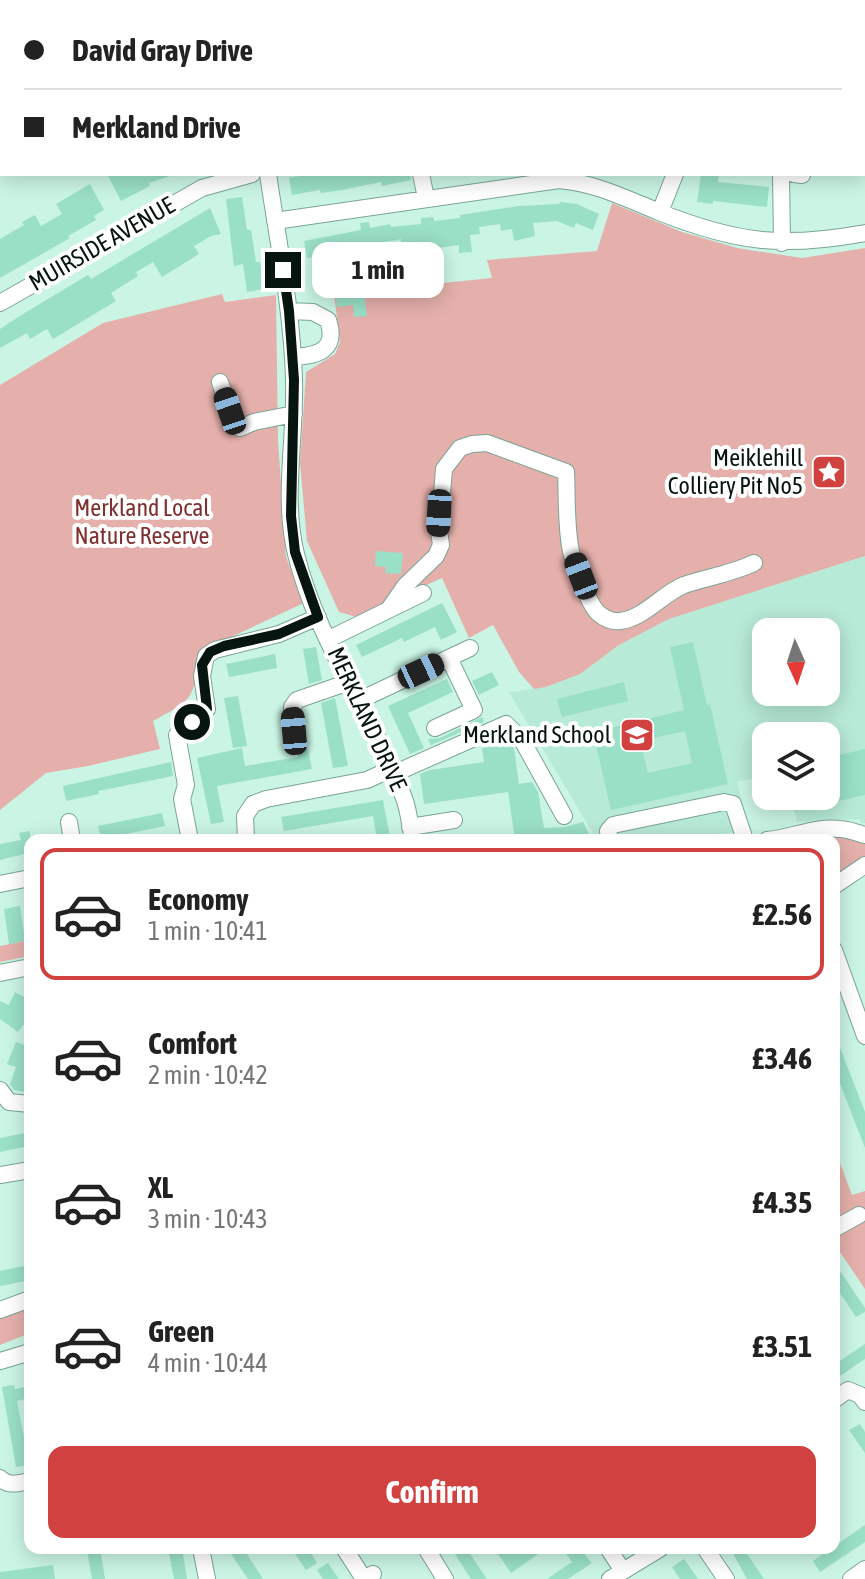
<!DOCTYPE html>
<meta charset="utf-8">
<style>
:root{--surface:#fff;--page:#f2f2f2;--text:#222;--muted:#767676;--line:#e0e0e0;--accent:#d04140}
body{margin:0;font-family:"Asap Condensed",sans-serif;background:var(--page);color:var(--text);height:100vh;display:flex;flex-direction:column;font-size:30px;white-space:nowrap}
*{box-sizing:border-box;margin:0}
p{font-size:26px;color:var(--muted)}
.icon{flex:none;width:44px;height:44px;fill:none;stroke:currentColor;stroke-width:2;stroke-linecap:round;stroke-linejoin:round}
.map{position:relative;flex:1;overflow:hidden}
.details{position:absolute;left:24px;top:834px;width:816px;height:720px;display:flex;flex-direction:column;background:var(--surface);border-radius:16px;box-shadow:0 4px 20px #0003}
.details>*{flex:none}
.top-card{position:absolute;left:0px;top:0px;width:866px;height:176px;box-shadow:0 4px 20px #0003;display:grid;align-content:center;height:176px;padding:0 24px;background:var(--surface)}
.needle{width:52px;rotate:177deg}
.controls{position:absolute;left:752px;top:618px;display:grid;gap:16px}
.controls a{display:grid;place-items:center;width:88px;height:88px;border-radius:16px;background:var(--surface);box-shadow:0 4px 20px #0003;font-size:40px}
.end{position:absolute;width:36px;height:36px;margin:-18px;border:10px solid #061510;background:#fff;box-shadow:0 0 0 4px #fff}
.from{border-radius:50%}
.bubble{position:absolute;height:56px;border-radius:16px;background:var(--surface);box-shadow:0 4px 20px #0003;font-size:26px;font-weight:700;line-height:56px;text-align:center}
.car{position:absolute;width:24px;height:48px;margin:-24px -12px;border-radius:10px;box-shadow:0 0 6px 2px #0007;background:linear-gradient(#222 24%,#8ab4d8 0 40%,#222 0 76%,#8ab4d8 0 86%,#222 0)}
.top-card b{display:flex;align-items:center;gap:28px;height:76px;font-size:30px}
.top-card b+b{border-top:2px solid var(--line)}
.top-card i{width:20px;height:20px;background:var(--text)}
ul{padding:14px 0 0;list-style:none}
li{display:flex;align-items:center;gap:24px;height:132px;margin:0 16px 12px;padding:0 8px;border:4px solid transparent;border-radius:16px}
li div{flex:1}
li b{display:block;font-size:30px}
li em{font-style:normal;font-weight:700}
li.active{border-color:var(--accent)}
li>.icon{width:72px;height:72px;stroke-width:1.5}
.primary-button{display:flex;gap:16px;margin-top:auto;padding:16px 24px}
.primary-button a{flex:1;height:92px;border-radius:16px;background:var(--accent);color:#fff;font-size:32px;font-weight:700;line-height:92px;text-align:center}
.map>svg:first-child{display:block}
.built{fill:#b8ebd7;fill-rule:evenodd}
.green{fill:#e5b0ab}
.building{fill:#9ae0c6;fill-rule:evenodd}
.lines{fill:none;stroke-linecap:round;stroke-linejoin:round}
.minor-casing{stroke:#7ba494;stroke-width:18}
.minor{stroke:#fff;stroke-width:16}
.route{stroke:#061510;stroke-width:10}
.labels{text-anchor:middle;stroke-width:8;stroke-linejoin:round;paint-order:stroke}
.street-label{font-size:24px;fill:#061510;stroke:#fff}
.poi-label{font-size:24px;fill:#061510;stroke:#fff;text-anchor:end}
.park-label{font-size:24px;fill:#7f302e;stroke:#fff}
</style>
<div class="map">
<svg width="865" height="1579" viewBox="0 0 865 1579">
<rect width="100%" height="100%" fill="#caf5e4"/>
<!-- built -->
<path class="built" d="M865 556V823H861L860 819 797 822 791 796H826V736H766V775L737 782 749 830 683 840H597L509 692 546 687 580 674 619 645 669 619ZM766 632H826V692H766Z"/>
<!-- green -->
<path class="green" d="M612 203 682 232 737 248 802 258 865 248V556L669 619 619 645 580 674 546 687 534 689 519 672 493 625 469 638 442 578 386 603 360 618 339 612 307 541 300 463 306 372 335 354 340 342 334 294 492 278 487 260 597 251Z
M222 294 225 302 276 295 278 440 286 557 304 603 199 652C193 699 196 698 153 721L160 749 88 766 46 773 0 810V385L103 323Z
M865 835V865L834 886V840H767Z
M30 940V956L0 962V946Z
M834 1147 852 1195 865 1191V1289L834 1243Z
M30 1299V1333L0 1345V1310Z"/>
<!-- building -->
<path class="building" d="M107 174H170V176L149 183 150 186 121 201Z
M311 174H410L411 180 382 186 381 182 342 190 321 193 320 190 292 195 289 178Z
M701 174H719L718 182 769 187 767 207 713 201V204L697 202Z
M90 184 104 210 94 216 96 220 68 236 70 238 0 278V239L24 225 22 222 35 215 41 226 62 214 56 204Z
M242 197 247 230H251L256 262H260L264 289 247 292 243 264 234 266 226 199Z
M560 202 577 204 599 214 593 230 576 223 574 228 557 221 533 223 535 236 514 241 512 229 501 231 500 224 479 227 480 234 470 235 472 252 459 253V245L422 250V254L403 256 401 239 373 244 376 263 366 264 364 251 307 258 304 241 361 230 360 223 369 222 370 228 390 224 391 227 421 224V218L433 217 434 221 460 218V215L519 206 559 204Z
M210 208 221 234 211 236 194 246 199 254 162 277 153 262 136 272 138 276 111 293 116 301 53 339 47 329 30 339 27 333 0 348V329L18 317 88 275 91 279Z
M364 293 367 316 354 317 353 305 337 307 336 296Z
M376 551 403 553 401 574 385 573 386 567 375 566Z
M442 603 457 632 441 640 435 627 404 642 402 638 362 657 356 645Z
M693 642 707 705 710 704 728 784 611 810 593 732 684 710 670 647ZM685 731 692 763 648 773 640 741Z
M316 647 322 680 309 684 303 649Z
M275 654 277 668 229 677 226 664Z
M492 672 499 685 479 695 472 681Z
M447 679 453 692 408 713 424 748 410 754 388 706Z
M624 682 628 701 562 717 557 699Z
M238 696 247 746 233 748 224 698Z
M335 698 348 766 333 768 321 703Z
M482 717 484 722 431 745 428 739 440 738Z
M510 743 514 748 519 784 532 782 538 792 544 828 565 827 583 822 592 840H515L508 792 424 804 420 774 430 770 484 762 482 748Z
M242 748 245 766 298 757 297 751 308 749 312 769 217 786 224 822 211 824 197 758Z
M865 749V795L826 804V758Z
M171 762 173 776 98 791 99 794 66 801 63 786Z
M383 800 390 837 377 839 373 816 284 831 281 817Z
M162 813 165 826 101 839 98 826Z
M30 831V861L25 862 24 854 0 860V844L21 840 19 833Z
M20 906 25 941 9 944 4 909Z
M15 992 30 1000V1016L18 1032 0 1019V1001L9 1005Z
M834 1032 865 1112V1148L834 1068Z
M16 1042 30 1047 26 1068 30 1070V1093L14 1090 10 1084 16 1067 7 1064Z
M25 1133 28 1146 0 1152V1138Z
M834 1262 865 1308V1312L856 1317 834 1284Z
M24 1266 26 1281 0 1286V1271Z
M865 1344V1359L834 1380V1365Z
M14 1385 15 1389 30 1386V1398L17 1401 26 1448H30V1461L29 1465 16 1467 2 1387Z
M860 1424 865 1432V1453L849 1430Z
M865 1525V1542L820 1572 813 1561Z
M100 1548 105 1579H92L87 1550Z
M168 1548H182L187 1579H174Z
M227 1548H243L263 1579H248Z
M291 1548H308L317 1563 306 1570Z
M451 1548H466L487 1579H471Z
M494 1548H547L511 1573Z
M562 1548H579L592 1563 568 1579H547L572 1562Z
M730 1548H743L764 1579H747Z
M684 1559 689 1566 698 1579H680L672 1567Z
M328 1563 339 1579H323L317 1570Z
M53 1565 55 1579H0V1572Z"/>
<g class="lines">
<!-- minor casing -->
<g class="minor-casing">
<path id="minor" d="M98 0V2
M243 0V2
M395 0V2
M843 0 847 2
M656 2 669 0
M864 18H865
M864 73 865 74
M0 128 2 127
M268 174C278 242 292 310 294 379 296 436 282 498 296 554 317 641 373 715 404 798 409 811 410 826 413 840
M421 174 426 198
M781 174 782 243
M794 174 802 175
M660 212 675 174
M275 221 559 180C595 183 625 198 659 212 737 243 782 248 865 233
M0 303 202 188 252 174
M289 311 313 312 328 320C338 350 318 356 293 357
M220 382 234 425 240 428 254 422 294 414
M389 609 405 586 436 556 441 545 439 531 444 469 460 448 472 444 487 443 566 472C567 496 566 522 570 546 572 560 588 603 598 613 604 618 612 622 620 621 643 619 662 594 684 585 707 577 731 574 754 563
M329 639 423 593
M358 701 470 648
M435 728 474 710 449 658
M294 731 292 707 297 700 349 682
M393 774 506 724 522 740 564 816
M69 822 72 840
M410 827 454 820
M189 835 182 799 186 785 177 735 207 709 202 676 206 656 215 650 279 634 318 617
M246 840 245 816 253 804 266 799 367 780 391 769
M610 840 608 831 613 825 724 802 733 804 745 840
M767 840C791 838 816 826 839 829 848 829 857 833 865 835
M0 884 30 878
M834 886 865 865
M834 950 865 1036
M0 973 30 967
M0 1090 9 1102 30 1104
M0 1175 30 1170
M834 1229 859 1215
M0 1310 30 1299
M0 1361 27 1353
M834 1400 848 1390 860 1395 865 1402
M0 1478C8 1487 19 1483 30 1481
M201 1548 207 1579
M344 1548 364 1579 373 1574
M426 1548 445 1579
M608 1548 623 1571
M705 1548 726 1579
M610 1579 661 1548
M851 1579 865 1569"/>
</g>
<!-- minor -->
<use href="#minor" class="minor"/>
</g>
<g class="lines">
<!-- route -->
<path class="route" d="M192 722 207 709 202 665 210 652 224 646 279 634 318 617 295 552 291 516 294 380 289 311 283 270"/>
</g>
<!-- icons -->
<defs>
<g id="sight-square" transform="scale(1.8)"><rect x="-9" y="-9" width="18" height="18" rx="4" fill="#d04140" stroke="#fff"/><path d="M0-6L1.8-2.2L6-1.7L2.9 1.2L3.7 5.4L0 3.3L-3.7 5.4L-2.9 1.2L-6-1.7L-1.8-2.2Z" fill="#fff"/></g>
<g id="school-square" transform="scale(1.8)"><rect x="-9" y="-9" width="18" height="18" rx="4" fill="#d04140" stroke="#fff"/><path d="M0-5L7-2L0 1L-7-2ZM-4 1L0 2.5L4 1V4Q0 6-4 4Z" fill="#fff"/></g>
</defs>
<g fill-rule="evenodd">
<use href="#sight-square" x="829" y="472"/>
<use href="#school-square" x="637" y="735"/>
</g>
<g class="labels">
<!-- street labels -->
<g class="street-label">
<text transform="translate(102 244) rotate(-30)" y="8">MUIRSIDE AVENUE</text>
<text transform="translate(367 719) rotate(65)" y="8">MERKLAND DRIVE</text>
</g>
<!-- poi labels -->
<g class="poi-label">
<text x="803" y="466">Meiklehill<tspan x="803" dy="28">Colliery Pit No5</tspan></text>
<text x="611" y="743">Merkland School</text>
</g>
<!-- park labels -->
<g class="park-label">
<text x="142" y="516">Merkland Local<tspan x="142" dy="28">Nature Reserve</tspan></text>
</g>
</g>
</svg>
<div class="controls">
<a><svg class="needle" viewBox="-14 -14 28 28"><path d="M0-13l5 13h-10z" fill="#e53935"/><path d="M0 13l5-13h-10z" fill="#767676"/></svg></a>
<a><svg class="icon" aria-label="layers" viewBox="0 0 24 24"><path d="M12 4l9 5-9 5-9-5zM3 14l9 5 9-5"/></svg></a>
</div>
<i class="end from" style="left:192px;top:722px"></i>
<i class="end" style="left:283px;top:270px"></i>
<div class="bubble" style="left:312px;top:242px;width:132px">1 min</div>
<i class="car" style="left:230px;top:411px;rotate:341deg"></i>
<i class="car" style="left:439px;top:513px;rotate:183deg"></i>
<i class="car" style="left:581px;top:576px;rotate:339deg"></i>
<i class="car" style="left:421px;top:671px;rotate:65deg"></i>
<i class="car" style="left:294px;top:731px;rotate:355deg"></i>
<div class="top-card">
<b><i class="from"></i>David Gray Drive</b>
<b><i></i>Merkland Drive</b>
</div>
<section class="details">
<ul>
<li class="active"><svg class="icon" aria-label="car" viewBox="0 0 24 24"><path d="M5 17H2v-5l4-1 3-4h7l3 4 3 1v5h-3M9 17h6M6 11h13"/><circle cx="7" cy="17" r="2"/><circle cx="17" cy="17" r="2"/></svg><div><b>Economy</b><p>1 min · 10:41</p></div><em>£2.56</em></li>
<li><svg class="icon" aria-label="car" viewBox="0 0 24 24"><path d="M5 17H2v-5l4-1 3-4h7l3 4 3 1v5h-3M9 17h6M6 11h13"/><circle cx="7" cy="17" r="2"/><circle cx="17" cy="17" r="2"/></svg><div><b>Comfort</b><p>2 min · 10:42</p></div><em>£3.46</em></li>
<li><svg class="icon" aria-label="car" viewBox="0 0 24 24"><path d="M5 17H2v-5l4-1 3-4h7l3 4 3 1v5h-3M9 17h6M6 11h13"/><circle cx="7" cy="17" r="2"/><circle cx="17" cy="17" r="2"/></svg><div><b>XL</b><p>3 min · 10:43</p></div><em>£4.35</em></li>
<li><svg class="icon" aria-label="car" viewBox="0 0 24 24"><path d="M5 17H2v-5l4-1 3-4h7l3 4 3 1v5h-3M9 17h6M6 11h13"/><circle cx="7" cy="17" r="2"/><circle cx="17" cy="17" r="2"/></svg><div><b>Green</b><p>4 min · 10:44</p></div><em>£3.51</em></li>
</ul>
<div class="primary-button"><a>Confirm</a></div>
</section>
</div>
